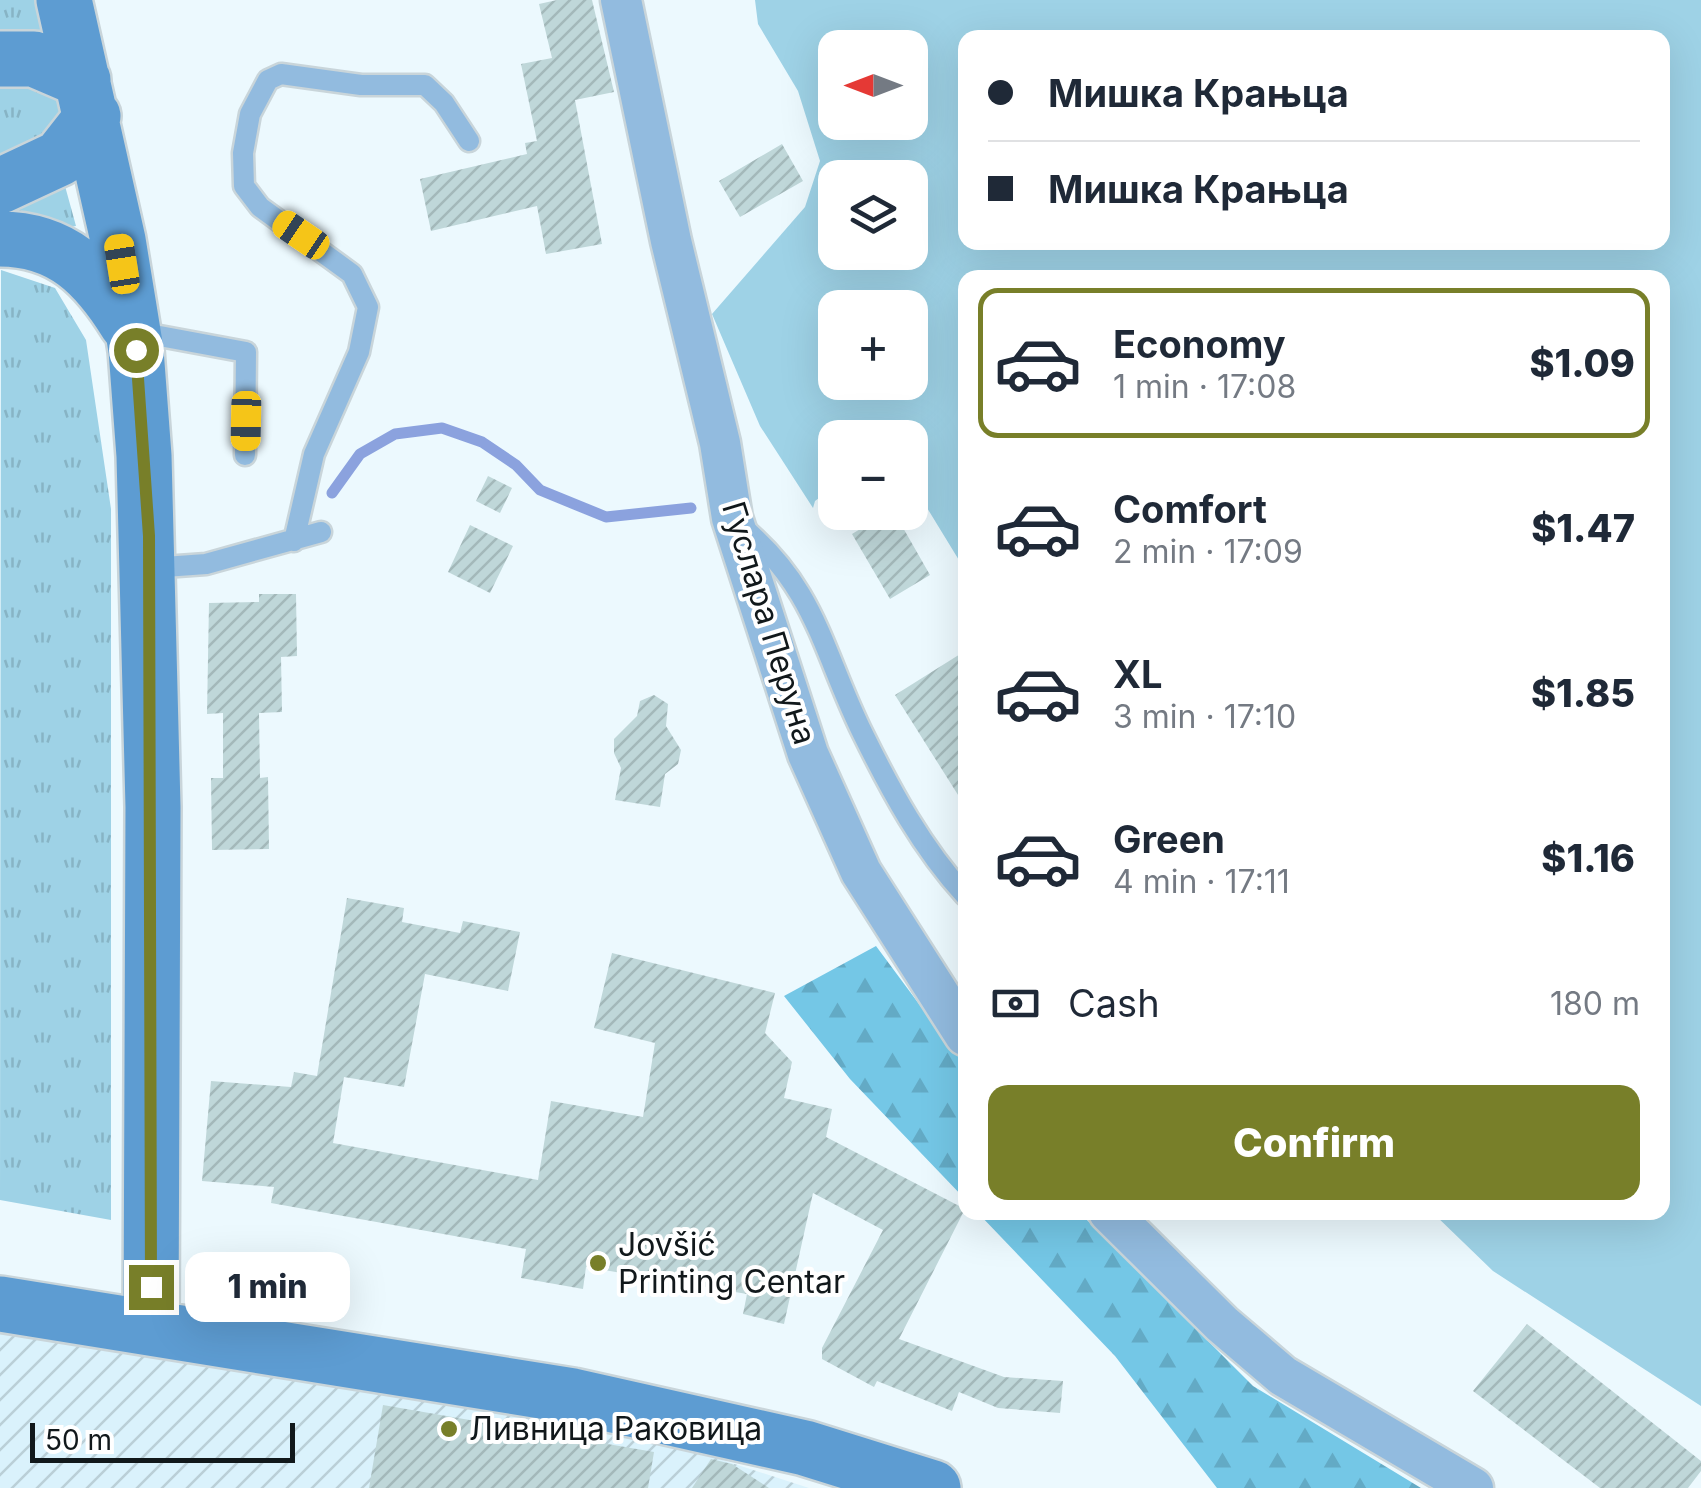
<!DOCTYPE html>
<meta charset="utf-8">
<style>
:root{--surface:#fff;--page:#f6f6f7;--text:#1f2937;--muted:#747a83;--line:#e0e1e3;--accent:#787f29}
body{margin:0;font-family:Inter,sans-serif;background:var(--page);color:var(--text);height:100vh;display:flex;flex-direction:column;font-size:38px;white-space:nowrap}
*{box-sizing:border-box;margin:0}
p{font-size:32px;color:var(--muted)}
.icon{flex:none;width:55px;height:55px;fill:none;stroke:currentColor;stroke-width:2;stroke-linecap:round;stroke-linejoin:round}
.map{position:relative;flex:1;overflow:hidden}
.panel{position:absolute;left:958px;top:270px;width:712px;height:950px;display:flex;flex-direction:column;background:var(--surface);border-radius:20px;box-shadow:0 10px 40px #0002}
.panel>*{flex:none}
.banner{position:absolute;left:958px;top:30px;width:712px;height:220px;border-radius:20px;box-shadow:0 10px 40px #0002;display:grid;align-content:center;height:220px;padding:0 30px;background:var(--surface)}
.needle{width:65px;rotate:270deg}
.tools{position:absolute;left:818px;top:30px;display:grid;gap:20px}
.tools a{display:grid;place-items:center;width:110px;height:110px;border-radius:20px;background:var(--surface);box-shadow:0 10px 40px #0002;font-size:50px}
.scale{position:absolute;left:30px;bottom:25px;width:265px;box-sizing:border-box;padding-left:10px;border:5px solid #11181b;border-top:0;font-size:28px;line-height:35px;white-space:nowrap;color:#11181b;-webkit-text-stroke:8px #fff;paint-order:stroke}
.end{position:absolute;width:45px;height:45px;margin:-22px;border:12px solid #787f29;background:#fff;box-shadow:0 0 0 5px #fff}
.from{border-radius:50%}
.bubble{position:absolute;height:70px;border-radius:20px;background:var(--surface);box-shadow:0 10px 40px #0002;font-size:32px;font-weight:800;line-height:70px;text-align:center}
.car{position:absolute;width:30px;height:60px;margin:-30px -15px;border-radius:12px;box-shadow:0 0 8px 2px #0007;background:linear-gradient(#f5c518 24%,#345 0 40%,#f5c518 0 76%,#345 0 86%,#f5c518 0)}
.banner b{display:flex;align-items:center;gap:35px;height:95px;font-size:38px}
.banner b+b{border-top:2px solid var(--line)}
.banner i{width:25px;height:25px;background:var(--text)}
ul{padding:18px 0 0;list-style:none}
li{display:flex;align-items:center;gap:30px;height:150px;margin:0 20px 15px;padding:0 10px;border:5px solid transparent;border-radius:20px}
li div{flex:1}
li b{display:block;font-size:38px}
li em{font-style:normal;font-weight:800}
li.current{border-color:var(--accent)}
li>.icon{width:90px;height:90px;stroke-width:1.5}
.pay{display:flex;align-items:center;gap:25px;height:110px;padding:0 30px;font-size:38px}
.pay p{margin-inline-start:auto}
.cta{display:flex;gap:20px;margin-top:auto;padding:20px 30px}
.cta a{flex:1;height:115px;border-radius:20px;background:var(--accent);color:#fff;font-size:40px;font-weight:800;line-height:115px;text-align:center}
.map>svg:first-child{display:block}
.industrial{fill:url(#industrial-furrows)}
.grass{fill:url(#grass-tufts)}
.forest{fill:url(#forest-firs)}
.green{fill:#9ed2e6;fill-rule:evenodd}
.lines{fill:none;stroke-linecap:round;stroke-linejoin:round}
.stream{stroke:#8ba2de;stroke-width:11}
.building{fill:url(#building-hatch)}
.service-casing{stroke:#c9d5da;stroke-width:25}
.minor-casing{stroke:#c9d5da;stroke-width:45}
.secondary-casing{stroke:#c9d5da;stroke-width:60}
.service{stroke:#92bbdf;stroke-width:20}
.minor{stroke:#92bbdf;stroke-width:40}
.secondary{stroke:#5d9cd2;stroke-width:55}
.route{stroke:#787f29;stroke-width:12}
.poi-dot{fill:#787f29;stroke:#fff;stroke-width:4}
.labels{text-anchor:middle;stroke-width:8;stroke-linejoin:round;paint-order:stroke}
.street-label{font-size:32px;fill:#11181b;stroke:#fff}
.poi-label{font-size:32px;fill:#11181b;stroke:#fff;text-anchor:start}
</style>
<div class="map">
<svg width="1701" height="1488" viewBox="0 0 1701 1488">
<defs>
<pattern id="industrial-furrows" width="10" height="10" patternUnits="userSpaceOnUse" patternTransform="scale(2.5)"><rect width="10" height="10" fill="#daf2fc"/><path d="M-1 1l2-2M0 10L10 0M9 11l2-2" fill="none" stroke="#bacfd7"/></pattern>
<pattern id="grass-tufts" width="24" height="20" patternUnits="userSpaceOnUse" patternTransform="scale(2.5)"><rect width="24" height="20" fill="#9ed2e6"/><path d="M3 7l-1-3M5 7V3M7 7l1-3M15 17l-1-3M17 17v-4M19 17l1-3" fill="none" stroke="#87b4c5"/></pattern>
<pattern id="forest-firs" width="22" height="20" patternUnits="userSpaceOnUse" patternTransform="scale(2.5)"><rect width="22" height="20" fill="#74c7e6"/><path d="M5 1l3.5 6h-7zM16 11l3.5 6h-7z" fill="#63aac5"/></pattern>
<pattern id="building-hatch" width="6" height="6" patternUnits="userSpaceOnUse" patternTransform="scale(2.5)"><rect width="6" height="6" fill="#bfd7d9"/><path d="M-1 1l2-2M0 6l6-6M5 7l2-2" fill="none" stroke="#a3b8ba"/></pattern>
</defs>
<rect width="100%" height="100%" fill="#ecf9fe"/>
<!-- industrial -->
<path class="industrial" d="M0 1330 627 1429 809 1488H0Z"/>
<!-- grass -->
<path class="grass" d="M0 0H38L49 38H0Z
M0 72 59 85 66 117 0 170Z
M65 186 76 226C46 232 24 226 0 208Z
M1 270 55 288 86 340 111 509V1220L0 1200Z"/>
<!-- forest -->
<path class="forest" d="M876 946 965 1066V1199L850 1079 784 996Z
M978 1213H1080L1253 1386 1421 1488H1217L1115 1356Z"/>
<!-- green -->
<path class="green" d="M755 0H1701V1406L1493 1271 1433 1213 1662 1212V278H965V570L910 480V438H835V486L815 501 813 508 760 426 712 314 805 207 820 161 798 91 758 24ZM965 38H1662V242H965ZM835 48H910V122H835ZM835 178H910V252H835ZM835 308H910V382H835Z"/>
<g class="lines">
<!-- stream -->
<path class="stream" d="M332 493 360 454 395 434 442 428 482 442 516 465 540 490 606 517 691 508"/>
</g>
<!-- building -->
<path class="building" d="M557 0H592L614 92 575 100 602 244 546 254 537 206 431 231 420 179 527 154 525 143 537 141 521 64 552 58 539 4Z
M782 144 803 181 740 217 719 181Z
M488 476 512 488 500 513 476 501Z
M888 512H894L930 575 890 599 852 534Z
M470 525 513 546 490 593 448 572Z
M259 594H296L297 656 281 657 282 712 259 713 260 778 268 777 269 849 212 850 211 778H223V713L207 714 209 603 259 602Z
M965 651V806L895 695Z
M654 695 668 704 666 726 681 750 678 764 665 774 660 807 615 800 621 768 614 753V739L637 716 640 701Z
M347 898 404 908 402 922 460 933 463 921 520 932 508 991 425 974 404 1087 344 1077 333 1143 538 1180 551 1101 643 1117 655 1043 594 1028 612 953 775 993 765 1033 792 1062 784 1098 832 1109 826 1137 965 1209 899 1339 1004 1377 1063 1381 1060 1413 998 1408 959 1392 952 1411 877 1381 874 1387 822 1359V1348L883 1230 813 1193 784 1324 743 1314 747 1294 586 1267 583 1289 521 1278 526 1249 271 1203 274 1187 202 1181 211 1081 291 1087 294 1072 317 1076Z
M1527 1324 1701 1461V1471L1688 1488H1600L1473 1391Z
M383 1405 654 1452 648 1488H369Z
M711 1459 732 1464 769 1488H692Z"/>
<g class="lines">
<!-- service casing -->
<g class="service-casing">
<path id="service" d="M138 332 246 352 245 455
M741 526C817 589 822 651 863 734 891 791 922 848 965 895
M294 541 314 454 359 352 368 307 352 274 260 207 244 186 243 153 250 114 268 80 281 74 361 85H425L444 103 469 141
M150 568 206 564 321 532"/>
</g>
<!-- minor casing -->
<g class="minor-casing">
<path id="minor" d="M621 0 671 241 720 443 732 518 808 754 861 872 965 1035
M1109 1212 1222 1324 1283 1376 1473 1488"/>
</g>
<!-- secondary casing -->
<g class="secondary-casing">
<path id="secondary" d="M64 0 118 240 136 350 144 456 153 807 151 1326
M0 59H34L83 80
M0 186 60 158 93 116
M0 239C62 239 96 274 127 324
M0 1304 573 1396 805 1448 933 1488"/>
</g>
<!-- service -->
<use href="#service" class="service"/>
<!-- minor -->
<use href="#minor" class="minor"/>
<!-- secondary -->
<use href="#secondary" class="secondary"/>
</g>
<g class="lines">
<!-- route -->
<path class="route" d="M136 350 149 536 151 1287"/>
</g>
<!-- markers -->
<g class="poi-dot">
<circle cx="598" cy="1263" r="10"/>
<circle cx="449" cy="1429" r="10"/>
</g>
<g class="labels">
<!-- street labels -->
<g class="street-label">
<text transform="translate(769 623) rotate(73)" y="11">Гуслара Перуна</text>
</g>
<!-- poi labels -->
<g class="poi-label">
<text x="618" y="1256">Jovšić<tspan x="618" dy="37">Printing Centar</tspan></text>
<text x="469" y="1440">Ливница Раковица</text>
</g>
</g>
</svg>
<div class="tools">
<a><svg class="needle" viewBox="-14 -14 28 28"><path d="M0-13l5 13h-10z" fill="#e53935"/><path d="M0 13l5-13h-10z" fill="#747a83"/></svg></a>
<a><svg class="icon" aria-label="layers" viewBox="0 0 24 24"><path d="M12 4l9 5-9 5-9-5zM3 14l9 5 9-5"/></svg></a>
<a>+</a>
<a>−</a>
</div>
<div class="scale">50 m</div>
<i class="end from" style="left:136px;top:350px"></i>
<i class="end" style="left:151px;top:1287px"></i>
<div class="bubble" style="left:185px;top:1252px;width:165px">1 min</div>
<i class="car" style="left:301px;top:235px;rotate:304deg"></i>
<i class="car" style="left:122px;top:264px;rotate:351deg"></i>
<i class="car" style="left:246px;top:421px;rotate:181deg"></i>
<div class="banner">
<b><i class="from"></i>Мишка Крањца</b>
<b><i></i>Мишка Крањца</b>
</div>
<section class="panel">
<ul>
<li class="current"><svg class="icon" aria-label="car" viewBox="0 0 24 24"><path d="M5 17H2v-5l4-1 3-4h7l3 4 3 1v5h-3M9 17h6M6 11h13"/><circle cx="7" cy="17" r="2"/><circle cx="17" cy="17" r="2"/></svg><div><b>Economy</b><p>1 min · 17:08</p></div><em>$1.09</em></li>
<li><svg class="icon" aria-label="car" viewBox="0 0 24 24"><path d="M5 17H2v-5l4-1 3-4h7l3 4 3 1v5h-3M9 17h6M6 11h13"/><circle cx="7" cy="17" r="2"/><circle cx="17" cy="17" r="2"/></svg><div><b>Comfort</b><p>2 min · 17:09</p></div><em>$1.47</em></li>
<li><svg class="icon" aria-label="car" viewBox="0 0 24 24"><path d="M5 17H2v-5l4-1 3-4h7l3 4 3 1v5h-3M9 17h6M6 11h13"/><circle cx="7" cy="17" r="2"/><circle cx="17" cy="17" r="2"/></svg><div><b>XL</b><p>3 min · 17:10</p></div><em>$1.85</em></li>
<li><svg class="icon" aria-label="car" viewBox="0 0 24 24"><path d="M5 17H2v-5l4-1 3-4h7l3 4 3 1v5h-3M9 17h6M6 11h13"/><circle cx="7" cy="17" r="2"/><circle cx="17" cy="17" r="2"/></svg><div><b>Green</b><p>4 min · 17:11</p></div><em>$1.16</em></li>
</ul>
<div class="pay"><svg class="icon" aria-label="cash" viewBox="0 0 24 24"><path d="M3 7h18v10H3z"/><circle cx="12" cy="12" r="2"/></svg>Cash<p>180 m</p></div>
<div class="cta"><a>Confirm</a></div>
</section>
</div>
